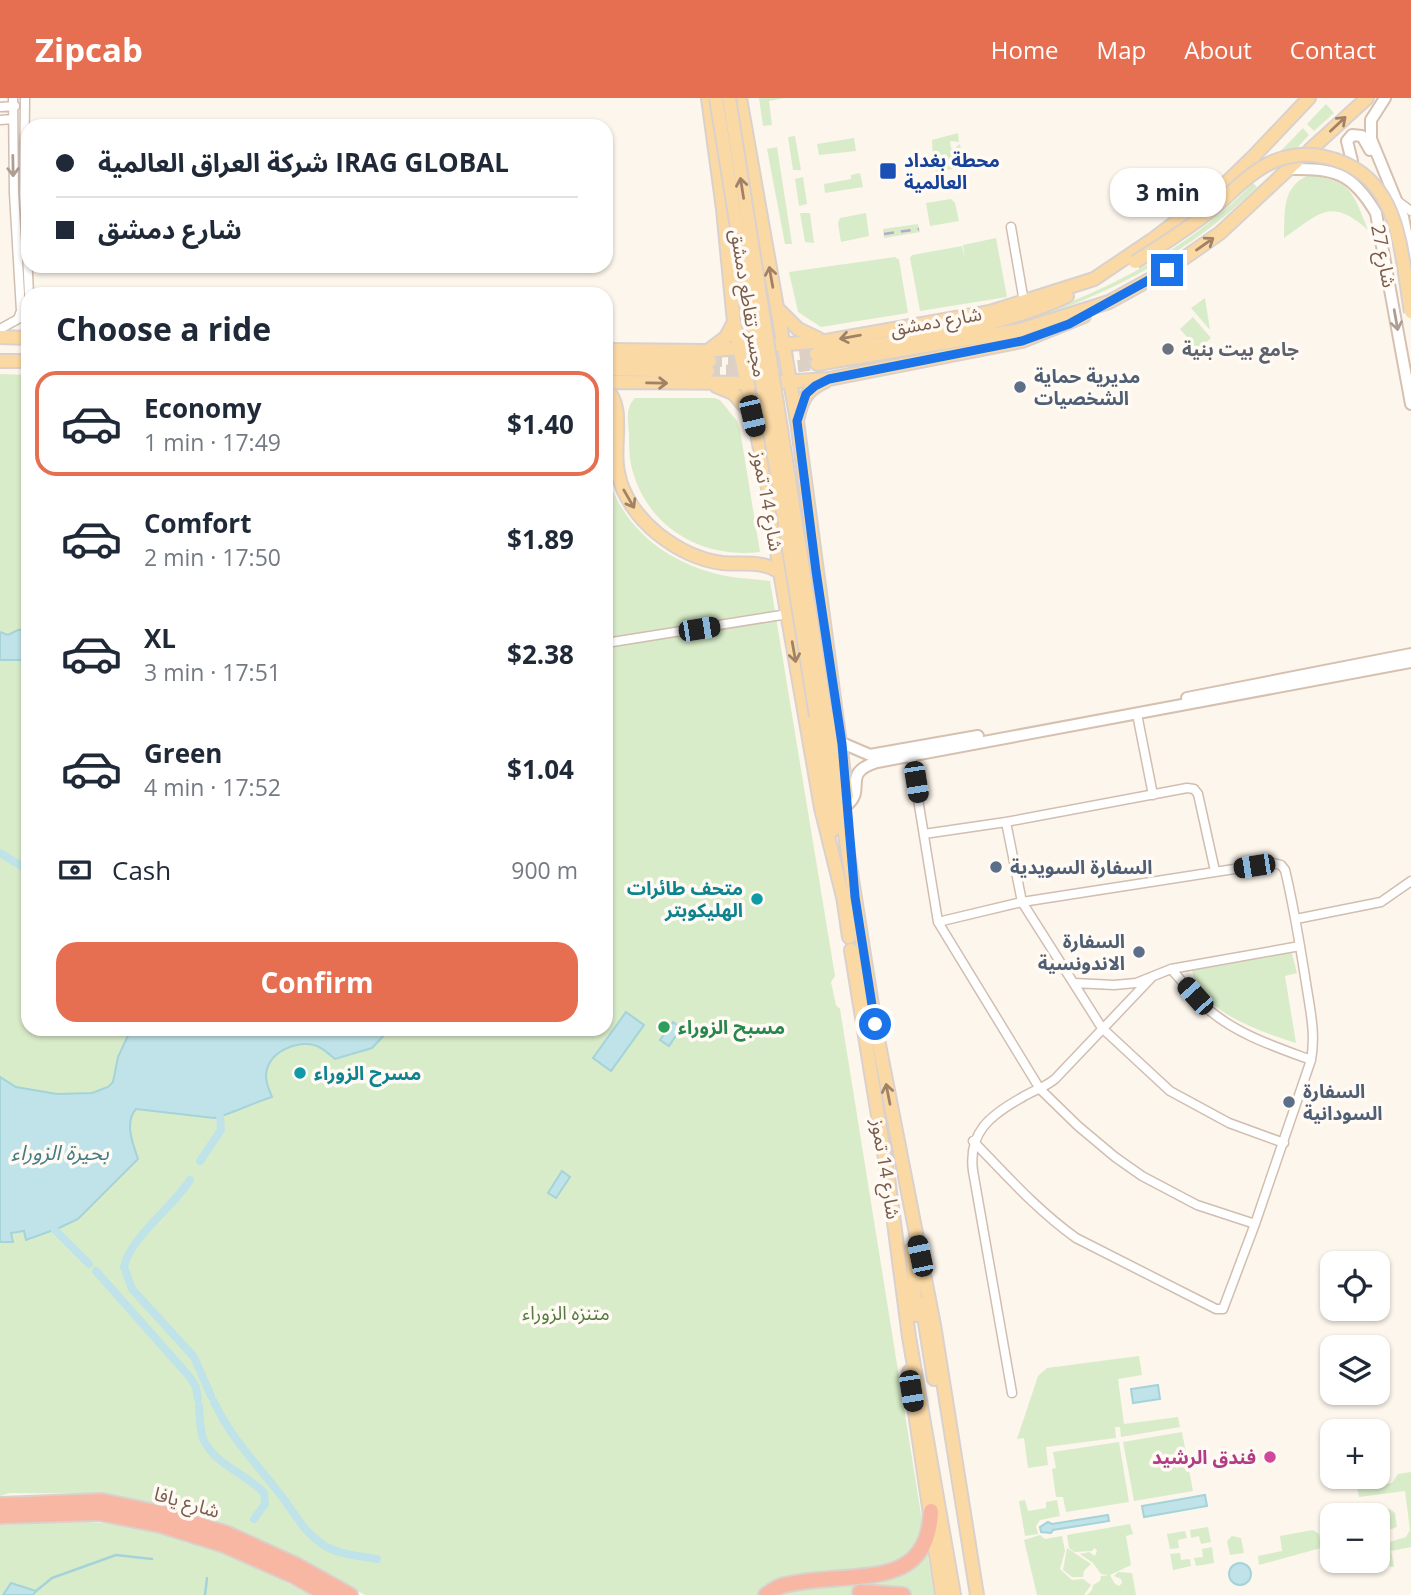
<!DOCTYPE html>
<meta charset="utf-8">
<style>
:root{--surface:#fff;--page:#f6f6f7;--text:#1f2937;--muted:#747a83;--line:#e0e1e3;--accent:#e76f51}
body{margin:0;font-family:"Open Sans","Noto Sans Arabic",sans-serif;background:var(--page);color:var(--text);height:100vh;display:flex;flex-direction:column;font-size:26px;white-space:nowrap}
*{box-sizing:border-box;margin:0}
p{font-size:23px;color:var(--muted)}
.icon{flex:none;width:38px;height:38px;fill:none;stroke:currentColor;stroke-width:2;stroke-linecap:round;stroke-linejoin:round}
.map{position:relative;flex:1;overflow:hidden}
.details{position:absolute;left:21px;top:189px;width:592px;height:749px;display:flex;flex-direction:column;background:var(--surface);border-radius:21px;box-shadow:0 2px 5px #0004}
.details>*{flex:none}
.banner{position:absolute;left:21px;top:21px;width:592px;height:154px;border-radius:21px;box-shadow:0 2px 5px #0004;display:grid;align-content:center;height:154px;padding:0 35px;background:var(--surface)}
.controls{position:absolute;left:1320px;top:1153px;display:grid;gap:14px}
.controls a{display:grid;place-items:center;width:70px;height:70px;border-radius:14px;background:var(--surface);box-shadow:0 2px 5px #0004;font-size:35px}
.end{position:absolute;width:32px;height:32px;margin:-16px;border:9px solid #1a73e8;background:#fff;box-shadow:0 0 0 4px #fff}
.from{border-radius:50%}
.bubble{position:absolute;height:49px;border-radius:21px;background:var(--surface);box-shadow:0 2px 5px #0004;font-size:23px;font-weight:700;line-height:49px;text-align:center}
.car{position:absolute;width:21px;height:42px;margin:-21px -10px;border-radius:9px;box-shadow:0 0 5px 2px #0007;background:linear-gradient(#222 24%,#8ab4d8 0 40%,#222 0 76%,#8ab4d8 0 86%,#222 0)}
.banner b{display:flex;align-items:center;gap:24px;height:66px;font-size:26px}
.banner b+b{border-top:2px solid var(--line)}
.banner i{width:18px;height:18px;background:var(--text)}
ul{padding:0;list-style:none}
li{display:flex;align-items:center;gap:21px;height:105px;margin:0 14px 10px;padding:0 21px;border:4px solid transparent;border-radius:21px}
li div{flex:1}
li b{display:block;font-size:26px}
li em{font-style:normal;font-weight:700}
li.current{border-color:var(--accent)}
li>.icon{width:63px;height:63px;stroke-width:1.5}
h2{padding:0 35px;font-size:32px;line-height:84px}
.pay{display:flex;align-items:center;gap:18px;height:77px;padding:0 35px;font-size:26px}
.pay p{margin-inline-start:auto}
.primary-button{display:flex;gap:14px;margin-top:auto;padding:14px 35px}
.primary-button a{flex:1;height:80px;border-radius:21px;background:var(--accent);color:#fff;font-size:28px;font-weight:700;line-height:80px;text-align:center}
header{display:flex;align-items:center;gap:42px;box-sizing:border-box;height:98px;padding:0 35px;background:var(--accent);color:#fff}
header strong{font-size:33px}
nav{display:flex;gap:38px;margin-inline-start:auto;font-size:24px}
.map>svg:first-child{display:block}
.green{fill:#d8ecc9}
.water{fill:#bfe3e8;stroke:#a5d3da;stroke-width:2}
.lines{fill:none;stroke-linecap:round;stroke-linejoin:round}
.stream{stroke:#a5d3da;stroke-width:2.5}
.canal{stroke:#bfe3e8;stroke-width:8}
.primary-tunnel{stroke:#dcd0c4;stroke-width:12;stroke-dasharray:12 6;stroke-linecap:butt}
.street-casing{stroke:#d1beb0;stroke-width:11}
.secondary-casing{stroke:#d6c0b0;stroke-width:14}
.primary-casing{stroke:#dad1cd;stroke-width:16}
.highway-casing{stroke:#dad1cd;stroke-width:18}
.street{stroke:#fff;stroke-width:8}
.secondary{stroke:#fff;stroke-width:10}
.primary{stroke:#fbd9a5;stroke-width:12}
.highway{stroke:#f7b7a3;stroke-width:14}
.rail{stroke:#b9a8c9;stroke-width:2.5;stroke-dasharray:10 7;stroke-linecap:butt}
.primary-bridge-casing{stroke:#dad1cd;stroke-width:16;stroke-linecap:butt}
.primary-bridge{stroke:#fbd9a5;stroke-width:12}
.oneway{stroke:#a18267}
.oneway2{stroke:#af9d94}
.route{stroke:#1a73e8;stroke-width:9}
.transit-dot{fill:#1a4fb4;stroke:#fffaf3;stroke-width:2.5}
.worship-dot{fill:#6b7280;stroke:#fffaf3;stroke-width:2.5}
.service-dot{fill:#5c6f8a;stroke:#fffaf3;stroke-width:2.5}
.culture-dot{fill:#0f9aa8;stroke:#fffaf3;stroke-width:2.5}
.leisure-dot{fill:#2e9e5b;stroke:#fffaf3;stroke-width:2.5}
.hotel-dot{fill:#d1479c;stroke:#fffaf3;stroke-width:2.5}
.labels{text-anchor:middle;stroke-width:7;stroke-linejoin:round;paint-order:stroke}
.transit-label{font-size:19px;font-weight:bold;fill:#164399;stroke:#fffaf3;text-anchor:start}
.street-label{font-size:19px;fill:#7a5c4d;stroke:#fffaf3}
.worship-label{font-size:19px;font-weight:bold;fill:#5b616d;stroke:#fffaf3;text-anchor:start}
.service-label{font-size:19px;font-weight:bold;fill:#4e5e75;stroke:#fffaf3;text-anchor:start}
.culture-label{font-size:19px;font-weight:bold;fill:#0d838f;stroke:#fffaf3;text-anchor:end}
.leisure-label{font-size:19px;font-weight:bold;fill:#27864d;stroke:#fffaf3;text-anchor:start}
.park-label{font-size:19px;fill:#537a41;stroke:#fffaf3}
.hotel-label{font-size:19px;font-weight:bold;fill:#b23c85;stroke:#fffaf3;text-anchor:end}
.water-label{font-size:21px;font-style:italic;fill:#437c86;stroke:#fffaf3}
</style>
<header>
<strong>Zipcab</strong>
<nav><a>Home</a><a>Map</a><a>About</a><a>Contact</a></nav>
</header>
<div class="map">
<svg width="1411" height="1497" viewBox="0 0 1411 1497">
<rect width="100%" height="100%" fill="#fdf6ec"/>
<!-- green -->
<path class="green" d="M759 0H785L769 3 772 27 763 28Z
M1326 6 1334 15 1314 33 1307 26Z
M1303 30 1309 37 1281 67 1276 68 1273 61Z
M958 35 959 44 950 43 951 50H955L960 46 964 69 936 74 934 63 954 59 933 61 932 42Z
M795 38 801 72H793L788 39Z
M854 40 856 53 819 57 817 46Z
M777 49 792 146H785L767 51Z
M860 75 863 89 825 95 824 86 851 81V77Z
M1309 77C1352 82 1353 95 1368 132 1330 98 1319 116 1284 140 1285 114 1281 89 1309 77Z
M803 79 807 106 799 108 795 81Z
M1253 85 1257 89C1187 158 1101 201 1008 229L1007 226C1098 199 1186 154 1253 85Z
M951 101 955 105 959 123 930 128 926 105Z
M800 115H810L814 145 805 144Z
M866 115 869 138 841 144 838 125 840 120Z
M918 126 920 134 884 140 883 131Z
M996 140 1007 199 920 213 910 160 912 157 962 148 965 161 963 147Z
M895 159 899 162 908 215 821 229 798 214 789 174Z
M1205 200 1210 232 1191 210Z
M1193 219 1211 240 1198 252 1180 231Z
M0 276 28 277V931H606V337C607 352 605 371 610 385 629 439 678 470 732 479 745 481 758 481 770 483L835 878 831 884 836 907 840 911 934 1497H365C282 1452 197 1407 101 1397 72 1394 41 1396 10 1395L0 1398Z
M635 300H714L720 302 737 323 740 332 760 454C704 461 649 431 633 374 629 362 629 348 629 336 628 323 625 310 635 300Z
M1291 852 1297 875 1285 878 1296 945C1262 934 1196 913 1192 871L1194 869Z
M1139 1258 1142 1277 1118 1281 1124 1326 1178 1319 1180 1329 1121 1339 1120 1329H1115L1116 1340 1046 1349 1048 1367 1028 1370 1024 1340 1017 1341 1038 1278 1047 1270Z
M1182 1334 1193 1393 1134 1403 1123 1344Z
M1119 1344 1129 1404 1066 1414 1063 1399H1056L1052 1371 1056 1370 1053 1354Z
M1411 1374V1449L1391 1453 1394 1469H1390L1388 1456 1381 1458 1382 1464 1374 1466 1373 1463H1377V1448L1406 1439 1410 1432 1405 1393 1359 1399 1357 1390 1392 1385 1398 1376Z
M1025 1402 1028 1413 1046 1410V1404L1057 1402 1060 1418 1040 1422 1036 1428 1038 1436 1025 1438 1019 1403Z
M1390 1411 1395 1415 1397 1429 1377 1436V1418L1360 1417Z
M40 1424C55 1424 72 1423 88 1424 169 1429 240 1458 310 1497H0V1427Z
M1130 1426 1133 1436 1126 1438 1131 1467 1110 1477 1115 1486 1119 1488 1122 1485 1121 1481 1114 1478 1118 1474 1132 1475 1136 1497H1087L1092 1492 1093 1487 1100 1483 1101 1478 1109 1477 1101 1476 1093 1465 1080 1456 1089 1454 1095 1458 1097 1452 1094 1450 1092 1453 1074 1454 1069 1450 1067 1437Z
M1208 1429 1211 1444 1201 1446 1199 1438 1191 1440 1190 1432Z
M1313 1432 1319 1436 1321 1450 1259 1467 1258 1458 1282 1453 1280 1438Z
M1185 1433 1187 1440 1178 1442 1179 1450 1170 1451 1167 1436Z
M1040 1437 1045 1441 1062 1438 1065 1453 1060 1471 1072 1482 1083 1481 1091 1487 1084 1497H1037L1024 1442Z
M1232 1438 1241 1440 1244 1455 1230 1457 1227 1443Z
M1212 1449 1214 1465 1196 1468 1194 1460 1203 1459 1202 1451Z
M1067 1450 1091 1466 1084 1473 1083 1479H1072L1063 1472Z
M1180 1455 1181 1462 1190 1461 1191 1468 1173 1472 1170 1456Z"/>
<!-- water -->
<path class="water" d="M28 531V562H0V534L8 537 18 532Z
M626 914 644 927 611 973 593 960Z
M673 924 681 930 669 948 660 942Z
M131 931H351L359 933 362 931H390L372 950 335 961C330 957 324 951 317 948 297 941 267 954 266 978 266 985 269 992 272 999 255 1004 226 1018 214 1020L136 1011C124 1024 133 1046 138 1061L78 1121 59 1130 26 1142 24 1133 11 1135 13 1144H0V979L16 989 57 996 92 995 108 989 113 984 118 959Z
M562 1073 570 1079 556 1100 548 1095Z
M1158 1287 1160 1301 1133 1305 1131 1291Z
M1205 1397 1207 1408 1144 1419 1142 1408Z
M1108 1417 1109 1423 1053 1432 1051 1435 1041 1434 1040 1429 1048 1424 1052 1426Z
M1229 1476a11 11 0 1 1 22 0a11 11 0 1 1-22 0Z
M11 1485 36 1493 33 1497H3Z"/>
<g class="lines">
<!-- stream -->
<path class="stream" d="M36 1493 52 1480 116 1457 152 1461
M205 1497 207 1480"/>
<!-- canal -->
<path class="canal" d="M0 755 28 772
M200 1063 221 1032 220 1019
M190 1082C173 1109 129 1141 124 1169L132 1191 194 1259 211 1298
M55 1132 89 1166
M96 1173 189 1278 196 1289 198 1301
M214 1304C232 1342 258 1367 283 1400 296 1418 305 1435 325 1448 341 1457 359 1458 377 1461
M199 1308C200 1318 200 1328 202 1337 210 1365 246 1375 264 1395L265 1406 254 1421"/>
<!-- primary-tunnel -->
<path class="primary-tunnel" d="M730 142 740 188 744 194C762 202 768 189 767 173
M710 263H764L816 256
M708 273 767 272 817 266"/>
<!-- street casing -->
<g class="street-casing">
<path id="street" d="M25 0 24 95 29 196
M0 9 15 8
M0 22 13 21
M1396 102 1411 113
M1011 129 1024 204
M0 231 18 221 21 213 14 95 13 0
M606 545 788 516
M1137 616 1153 697
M911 658 938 824 1040 991 1078 1028 1115 1059 1142 1078 1197 1107 1255 1126
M1006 724 1022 804 1102 930 1170 993 1229 1025 1284 1045
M924 736 1006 724 1187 690 1194 691 1198 696 1215 773
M1296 821 1381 804 1411 783
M938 824 1022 804 1273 765 1281 767 1285 772C1294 809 1300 847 1306 885 1310 911 1316 936 1311 962L1255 1126 1223 1211H1216L1076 1140C1038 1113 1006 1077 973 1043
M1171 871C1183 884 1194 899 1208 911 1236 936 1276 949 1311 962
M1074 885 1114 887 1136 885 1171 871 1300 848
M1012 1295 973 1073C968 1035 989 1018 1021 1000 1032 993 1044 990 1055 981L1152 879"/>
</g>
<!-- secondary casing -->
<g class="secondary-casing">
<path id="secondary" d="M1385 0 1371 22V41L1403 119 1411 161
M1352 63 1347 43 1352 37 1362 38 1370 52
M1288 71C1334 70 1352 74 1376 115L1411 306
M1187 600 1411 556
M835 642 870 657 978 638
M848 706C866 691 841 675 877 664L1411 564"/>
</g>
<!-- primary casing -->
<g class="primary-casing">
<path id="primary" d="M708 0 723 111 734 224 768 390 780 474 821 710 844 803
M740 0 797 323 847 698
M1310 52 1367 0
M778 211 798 231 819 241
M0 239 28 240
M775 247 826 243 990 214 1094 181 1152 142 1224 87 1253 59 1309 0
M606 252 705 253 750 249
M709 252 726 239 734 224
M816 256C901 242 989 234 1067 198
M606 261 710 263
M0 263H28
M817 266 1020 232 1109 204 1167 172 1220 135 1297 63
M606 271 708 273
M606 284 752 285
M782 284 829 281 1022 243 1084 218
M716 288 733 295 748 312
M606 291C626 308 612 348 618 374 622 398 639 421 658 436 677 451 699 462 722 465 744 467 761 462 780 474
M798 319C802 300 808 291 826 283
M826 617 875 926 934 1227 977 1497
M816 618 833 732
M843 798 849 839
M851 852 888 1079 909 1239 954 1497
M912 1151 916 1217
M922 1206 934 1281
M909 1274 942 1497"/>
</g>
<!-- highway casing -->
<g class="highway-casing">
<path id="highway" d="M0 1407 102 1403 165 1416 228 1436 298 1468 350 1497
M0 1418 99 1415 160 1427 224 1447 292 1477 328 1497
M860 1494 903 1497
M766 1497C772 1493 778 1488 785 1487 850 1471 928 1497 931 1413"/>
</g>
<!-- street -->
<use href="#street" class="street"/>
<!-- secondary -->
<use href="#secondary" class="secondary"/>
<!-- primary -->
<use href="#primary" class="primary"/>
<!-- highway -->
<use href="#highway" class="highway"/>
<!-- rail -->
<path class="rail" d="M884 136 919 131"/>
<!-- primary-bridge casing -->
<g class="primary-bridge-casing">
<path id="primary-bridge" d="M716 0 816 618
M729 0 826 617
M1135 164C1160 148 1186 132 1210 113 1228 99 1243 80 1263 69 1280 58 1305 54 1325 59 1401 75 1400 152 1411 214"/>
</g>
<!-- primary-bridge -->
<use href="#primary-bridge" class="primary-bridge"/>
</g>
<!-- one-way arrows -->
<defs><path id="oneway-shaft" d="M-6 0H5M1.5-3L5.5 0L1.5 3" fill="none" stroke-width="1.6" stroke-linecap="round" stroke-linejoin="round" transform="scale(1.75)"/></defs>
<g class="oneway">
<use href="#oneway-shaft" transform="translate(1338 26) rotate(-43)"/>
<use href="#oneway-shaft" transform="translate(742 90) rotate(-99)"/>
<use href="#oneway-shaft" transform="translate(1205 146) rotate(-35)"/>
<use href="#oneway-shaft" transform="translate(771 179) rotate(-100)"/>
<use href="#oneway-shaft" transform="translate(850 239) rotate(170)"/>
<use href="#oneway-shaft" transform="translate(657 285) rotate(1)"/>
<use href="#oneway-shaft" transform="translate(629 401) rotate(60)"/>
<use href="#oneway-shaft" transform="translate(794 554) rotate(80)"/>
<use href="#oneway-shaft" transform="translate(888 996) rotate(-101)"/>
</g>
<g class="oneway2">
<use href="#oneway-shaft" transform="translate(13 68) rotate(89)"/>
<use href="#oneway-shaft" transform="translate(1396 222) rotate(80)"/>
</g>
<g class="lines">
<!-- route -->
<path class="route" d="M875 926 855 799 842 646 816 473 797 323 806 296 815 288 829 281 1022 243 1069 226 1167 172"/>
</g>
<!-- markers -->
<rect class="transit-dot" x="879" y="64" width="18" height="18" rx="3.5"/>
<circle class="worship-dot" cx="1168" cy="251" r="7"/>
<g class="service-dot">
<circle cx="1020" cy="289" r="7"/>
<circle cx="996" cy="769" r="7"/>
<circle cx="1139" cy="854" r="7"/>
<circle cx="1289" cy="1004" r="7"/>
</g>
<g class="culture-dot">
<circle cx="757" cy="801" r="7"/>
<circle cx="300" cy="975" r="7"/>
</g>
<circle class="leisure-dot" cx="664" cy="929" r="7"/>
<circle class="hotel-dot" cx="1270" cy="1359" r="7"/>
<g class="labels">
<!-- transit labels -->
<g class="transit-label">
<text x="904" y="69">محطة بغداد<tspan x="904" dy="22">العالمية</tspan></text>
</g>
<!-- street labels -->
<g class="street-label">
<text transform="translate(1384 158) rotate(79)" y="7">شارع 27</text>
<text transform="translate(749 205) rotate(81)" y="7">مجسر تقاطع دمشق</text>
<text transform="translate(936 223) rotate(-10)" y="7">شارع دمشق</text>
<text transform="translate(768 403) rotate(80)" y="7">شارع 14 تموز</text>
<text transform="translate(886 1071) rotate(81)" y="7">شارع 14 تموز</text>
<text transform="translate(187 1404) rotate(16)" y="7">شارع يافا</text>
</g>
<!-- worship labels -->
<g class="worship-label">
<text x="1182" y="258">جامع بيت بنية</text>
</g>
<!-- service labels -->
<g class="service-label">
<text x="1034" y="285">مديرية حماية<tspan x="1034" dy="22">الشخصيات</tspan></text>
<text x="1010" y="776">السفارة السويدية</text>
<text x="1125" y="850" text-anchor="end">السفارة<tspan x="1125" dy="22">الاندونسية</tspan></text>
<text x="1303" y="1000">السفارة<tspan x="1303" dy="22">السودانية</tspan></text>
</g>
<!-- culture labels -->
<g class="culture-label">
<text x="743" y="797">متحف طائرات<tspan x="743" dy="22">الهليكوبتر</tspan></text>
<text x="314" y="982" text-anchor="start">مسرح الزوراء</text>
</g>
<!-- leisure labels -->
<g class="leisure-label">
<text x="678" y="936">مسبح الزوراء</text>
</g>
<!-- park labels -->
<g class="park-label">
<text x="566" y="1222">متنزه الزوراء</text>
</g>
<!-- hotel labels -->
<g class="hotel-label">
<text x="1256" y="1366">فندق الرشيد</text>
</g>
<!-- water labels -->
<g class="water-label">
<text x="60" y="1062">بحيرة الزوراء</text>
</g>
</g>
</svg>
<div class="controls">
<a><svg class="icon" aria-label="locate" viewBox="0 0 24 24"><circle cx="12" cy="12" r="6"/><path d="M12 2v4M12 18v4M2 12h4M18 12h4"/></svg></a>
<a><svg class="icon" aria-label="layers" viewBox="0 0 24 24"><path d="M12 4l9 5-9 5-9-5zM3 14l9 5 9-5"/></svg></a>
<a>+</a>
<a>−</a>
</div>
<i class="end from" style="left:875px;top:926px"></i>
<i class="end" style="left:1167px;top:172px"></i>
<div class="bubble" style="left:1110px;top:70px;width:116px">3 min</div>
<i class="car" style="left:752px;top:318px;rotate:167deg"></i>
<i class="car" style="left:699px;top:531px;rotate:81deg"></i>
<i class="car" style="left:916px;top:684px;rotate:171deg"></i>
<i class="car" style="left:1254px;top:768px;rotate:261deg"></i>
<i class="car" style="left:1195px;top:898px;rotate:318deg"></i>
<i class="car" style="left:920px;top:1158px;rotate:348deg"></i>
<i class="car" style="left:911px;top:1293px;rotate:171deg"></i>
<div class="banner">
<b><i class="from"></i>شركة العراق العالمية IRAG GLOBAL</b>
<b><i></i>شارع دمشق</b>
</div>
<section class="details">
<h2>Choose a ride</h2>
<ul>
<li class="current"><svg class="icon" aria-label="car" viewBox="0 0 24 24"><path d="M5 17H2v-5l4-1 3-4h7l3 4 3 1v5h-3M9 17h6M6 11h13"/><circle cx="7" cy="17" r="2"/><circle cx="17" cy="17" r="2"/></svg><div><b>Economy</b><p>1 min · 17:49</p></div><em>$1.40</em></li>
<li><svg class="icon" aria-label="car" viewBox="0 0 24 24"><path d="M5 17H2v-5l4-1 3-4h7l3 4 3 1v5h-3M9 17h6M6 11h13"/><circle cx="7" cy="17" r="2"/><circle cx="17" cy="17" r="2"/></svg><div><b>Comfort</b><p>2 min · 17:50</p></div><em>$1.89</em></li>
<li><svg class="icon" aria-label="car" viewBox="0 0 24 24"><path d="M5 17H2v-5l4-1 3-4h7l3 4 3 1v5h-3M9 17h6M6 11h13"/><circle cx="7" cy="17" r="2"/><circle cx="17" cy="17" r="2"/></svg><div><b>XL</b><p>3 min · 17:51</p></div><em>$2.38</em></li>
<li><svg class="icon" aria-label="car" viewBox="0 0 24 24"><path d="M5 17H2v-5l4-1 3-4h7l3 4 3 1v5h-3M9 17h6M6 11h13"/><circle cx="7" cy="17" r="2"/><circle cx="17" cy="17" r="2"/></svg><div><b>Green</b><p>4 min · 17:52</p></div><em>$1.04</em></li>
</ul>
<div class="pay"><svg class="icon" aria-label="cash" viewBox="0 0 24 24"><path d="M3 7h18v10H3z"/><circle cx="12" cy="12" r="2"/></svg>Cash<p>900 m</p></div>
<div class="primary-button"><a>Confirm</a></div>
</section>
</div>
